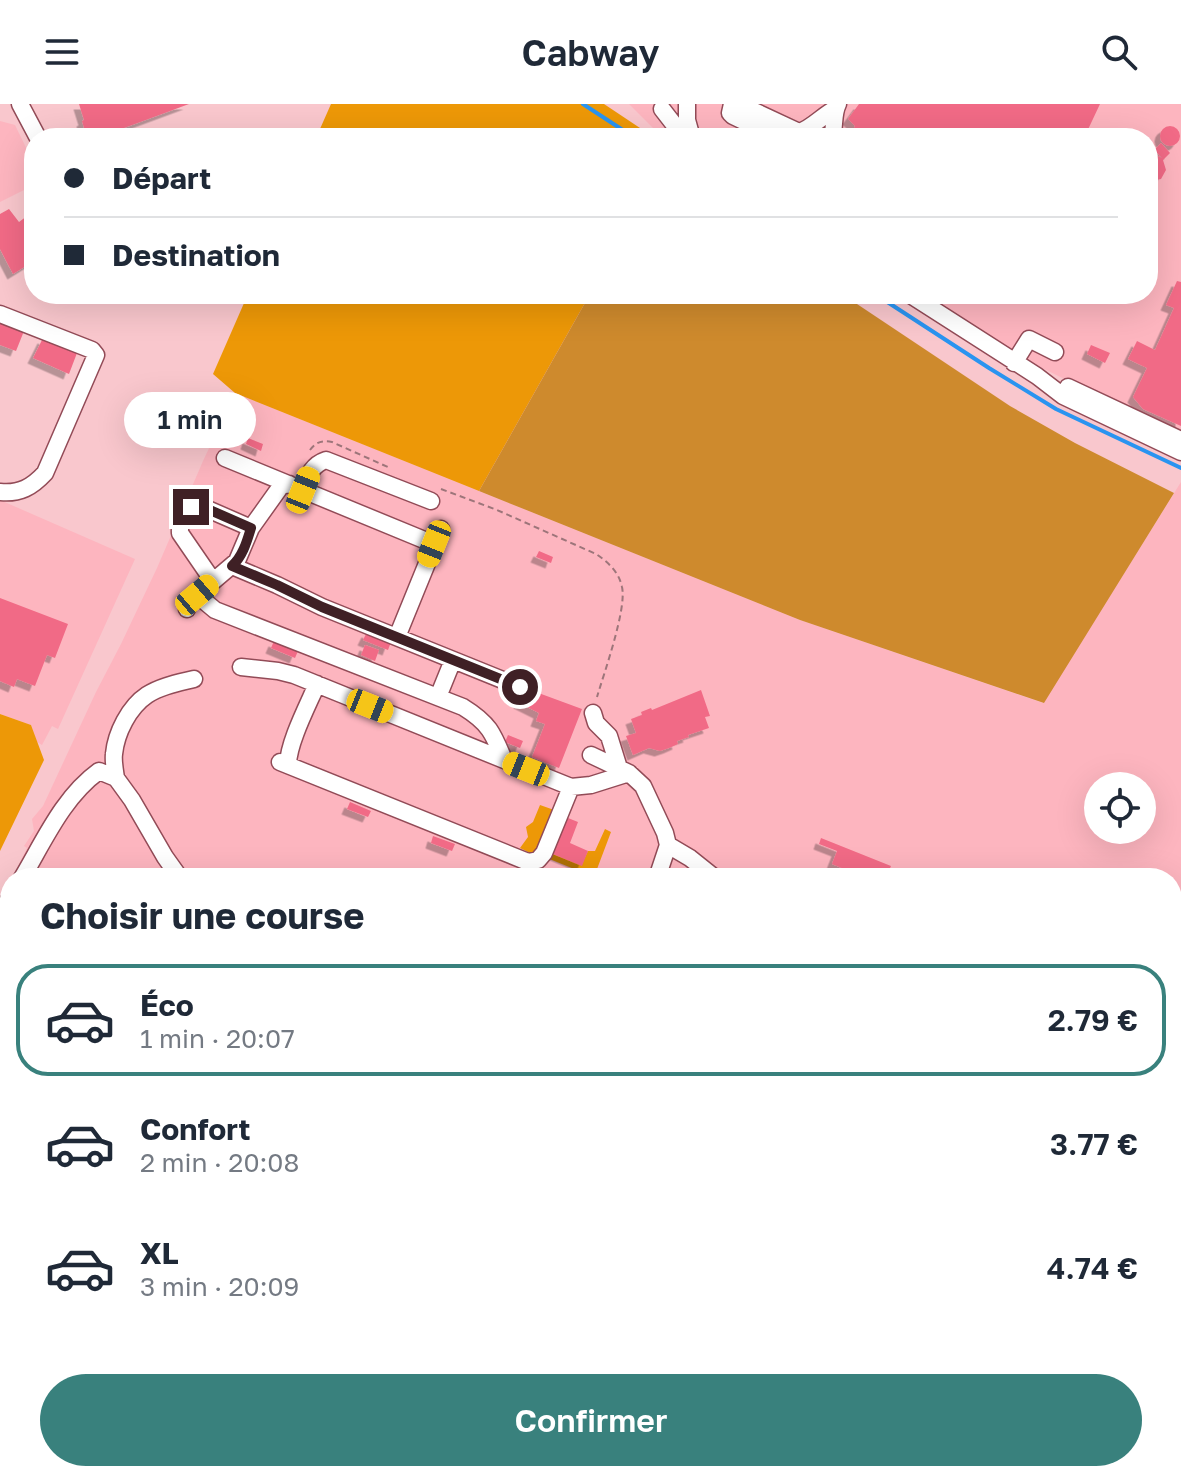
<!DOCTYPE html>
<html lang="fr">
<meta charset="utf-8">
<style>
:root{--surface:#fff;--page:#f2f2f3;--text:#1f2937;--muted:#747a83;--line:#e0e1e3;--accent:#39817d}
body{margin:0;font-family:"Golos Text",sans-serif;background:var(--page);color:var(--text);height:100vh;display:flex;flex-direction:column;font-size:30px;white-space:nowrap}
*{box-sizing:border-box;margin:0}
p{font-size:26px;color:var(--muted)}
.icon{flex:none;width:44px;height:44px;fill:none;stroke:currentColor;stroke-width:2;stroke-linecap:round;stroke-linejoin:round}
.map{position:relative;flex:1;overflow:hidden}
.details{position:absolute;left:0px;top:764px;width:1182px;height:614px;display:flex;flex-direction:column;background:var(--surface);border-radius:32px 32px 0 0;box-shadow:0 8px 32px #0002}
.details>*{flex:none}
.guide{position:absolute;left:24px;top:24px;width:1134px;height:176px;border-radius:32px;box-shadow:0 8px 32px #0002;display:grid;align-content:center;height:176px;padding:0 40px;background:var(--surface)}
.buttons{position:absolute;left:1084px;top:668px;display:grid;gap:16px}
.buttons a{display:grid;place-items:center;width:72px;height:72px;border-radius:50%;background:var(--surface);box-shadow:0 8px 32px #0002;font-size:40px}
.end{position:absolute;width:36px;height:36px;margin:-18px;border:10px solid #3f2025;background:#fff;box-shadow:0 0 0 4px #fff}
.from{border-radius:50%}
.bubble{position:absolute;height:56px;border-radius:28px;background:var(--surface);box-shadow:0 8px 32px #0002;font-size:26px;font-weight:600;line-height:56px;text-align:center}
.car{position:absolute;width:24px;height:48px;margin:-24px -12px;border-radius:10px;box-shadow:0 0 6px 2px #0007;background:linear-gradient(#f5c518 24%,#345 0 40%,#f5c518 0 76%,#345 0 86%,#f5c518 0)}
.guide b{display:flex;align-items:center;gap:28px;height:76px;font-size:30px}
.guide b+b{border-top:2px solid var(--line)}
.guide i{width:20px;height:20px;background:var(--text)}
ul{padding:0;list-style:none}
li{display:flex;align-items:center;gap:24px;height:112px;margin:0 16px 12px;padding:0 24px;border:4px solid transparent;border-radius:32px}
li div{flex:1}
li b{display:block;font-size:30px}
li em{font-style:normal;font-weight:600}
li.current{border-color:var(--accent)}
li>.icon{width:72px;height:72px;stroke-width:1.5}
h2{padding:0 40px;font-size:36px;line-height:96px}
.action{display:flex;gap:16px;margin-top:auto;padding:16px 40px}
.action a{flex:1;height:92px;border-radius:48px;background:var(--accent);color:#fff;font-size:32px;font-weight:600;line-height:92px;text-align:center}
header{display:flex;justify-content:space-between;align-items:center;height:104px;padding:0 40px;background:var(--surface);font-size:36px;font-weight:600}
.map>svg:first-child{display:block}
.built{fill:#fdb5bf;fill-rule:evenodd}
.green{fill:#ed9807}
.forest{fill:#ce8a2d}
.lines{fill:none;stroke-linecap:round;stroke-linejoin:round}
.stream{stroke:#2a94f0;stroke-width:4}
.building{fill:#f16b86;filter:url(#shadow)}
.minor-casing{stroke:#924b57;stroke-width:19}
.path{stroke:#9d757a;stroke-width:2;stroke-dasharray:6 4;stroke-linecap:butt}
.minor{stroke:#fff;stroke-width:16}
.route{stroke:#3f2025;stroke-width:10}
</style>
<header><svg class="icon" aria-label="menu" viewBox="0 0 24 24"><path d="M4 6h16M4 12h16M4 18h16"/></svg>Cabway<svg class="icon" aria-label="search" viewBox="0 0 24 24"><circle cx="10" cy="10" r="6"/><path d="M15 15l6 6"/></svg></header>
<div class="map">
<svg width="1181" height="1377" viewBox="0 0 1181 1377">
<defs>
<filter id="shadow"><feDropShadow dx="-5.5" dy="5.5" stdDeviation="0" flood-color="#0004"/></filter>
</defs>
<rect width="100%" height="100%" fill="#f9c7cd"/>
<!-- built -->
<path class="built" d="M629 0H1181V333L1012 249 906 190H1148V34H663Z
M0 17 15 21 34 60V81L0 98Z
M235 289 800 516 1043 599 1181 378V1377H0V797L10 777V1368H1172V774H12L27 744 24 742 34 727 32 715 43 702 96 588 121 540 157 464 203 357ZM1098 682H1142V726H1098Z
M0 396 135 455 58 625 52 622 42 641 37 638 31 621 0 610Z"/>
<!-- green -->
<path class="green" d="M331 0H604L655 34H316Z
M248 190H590L479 387 235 289 213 270Z
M0 610 31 621 44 656 0 747Z
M540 701 557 707 534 751 520 744 528 733 526 723 533 718Z
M605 725 611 728 594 773 547 754 548 748 581 761 588 747H595Z"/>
<!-- forest -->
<path class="forest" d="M590 190H842L1010 302 1075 339 1174 389 1044 599 800 516 479 387Z"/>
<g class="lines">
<!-- stream -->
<path class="stream" d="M583 0 635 34
M875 190 989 264 1056 305 1181 364
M1172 1275 1181 1278"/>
</g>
<!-- building -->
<path class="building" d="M79 0H189L105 31V34H87L82 17 84 16Z
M859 0H1100L1084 34H849L855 22 848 15Z
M1160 32a10 10 0 1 1 20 0a10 10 0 1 1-20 0Z
M1161 39 1170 49 1163 56 1166 66 1161 75 1151 77 1148 76V52L1156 51 1162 54 1154 46Z
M9 105 19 118 31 109 34 115V157L13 170 0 145V110Z
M1177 177 1181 178V322L1143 305 1133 293 1147 264 1128 255 1137 237 1155 246 1174 204 1166 201Z
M0 218 24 227 16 247 0 241Z
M43 234 77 249 69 270 33 254Z
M1091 241 1110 249 1105 259 1087 250Z
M248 334 263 340 261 347 246 340Z
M539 447 553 453 551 459 536 453Z
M0 494 68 520 55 554 47 551 35 582 17 575 14 583 0 577Z
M367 528 391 538 388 546 363 536Z
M274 537 298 547 295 554 271 544Z
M365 541 379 546 375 557 361 551Z
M525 584 582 605 559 664 532 653 545 620 536 617 539 609 519 599Z
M701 586 710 612 705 613 709 624 688 631 689 633 677 637 678 640 669 644 660 647 649 644 633 651 626 632 636 629 631 615 642 611 641 608 651 604 652 606Z
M508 631 523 637 520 644 505 638Z
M350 698 371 707 368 713 347 705Z
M563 712 578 718 570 739 588 747 582 762 548 748Z
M433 732 455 740 452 747 431 739Z
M821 734 891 762 886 774H866L832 760 837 747 819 740Z
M0 1024 10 1028V1069L0 1065Z
M1181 1348V1377H1170Z
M627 1368H755L777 1377H632L625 1374Z
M839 1368H995L992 1377H861Z
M1070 1368H1114L1110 1377H1066Z"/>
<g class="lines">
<!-- minor casing -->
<g class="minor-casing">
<path id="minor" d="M20 0 38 34
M687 0V16L692 34
M732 0 730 9 733 12 779 34
M739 0 799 28C811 25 823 11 835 5
M662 5 676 23 680 34
M832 34C835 23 833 9 838 0
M909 190 1037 272 1063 292 1181 348
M0 210 92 246 96 251 45 369C32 383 20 390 0 388
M1014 259 1029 235 1055 248
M1068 283 1181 336
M225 354 434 440
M303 386C308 373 311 361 326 356L431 397
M232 462 277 481 322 503 520 583
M213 477 180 429C179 417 186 405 196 400L251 424
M197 491 215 506 463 603C489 619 493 629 504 656
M187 505 190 498 197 491 237 457 251 424 281 382 289 380
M397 533 441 425
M241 563 278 567 294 571 571 683 591 681 629 669
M438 593 453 556
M593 609 596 619 609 632 619 664
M591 651 629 669 643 682 665 729 668 741 657 774
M280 658 528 758 538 756 544 749 571 683
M288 661C288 639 308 601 317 580
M116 674C115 667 113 657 114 650 116 629 129 603 147 591 161 582 178 579 194 575
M668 741 690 754 715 774
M22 774C44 737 63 693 99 667L116 674 132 696 165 753 180 774
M0 802 3 803 10 795
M1172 1239 1181 1243
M1172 1299 1181 1302
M180 1377 183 1368"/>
</g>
<!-- path -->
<path class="path" d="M310 346C316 338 322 336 332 338L390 364
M441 385 497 406 596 450C608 458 619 468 622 483 627 505 604 569 597 593"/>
<!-- minor -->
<use href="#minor" class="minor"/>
</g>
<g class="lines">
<!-- route -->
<path class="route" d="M191 403 196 400 251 424C247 437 243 452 232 462L277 481 322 503 520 583"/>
</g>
</svg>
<div class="buttons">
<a><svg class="icon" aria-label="locate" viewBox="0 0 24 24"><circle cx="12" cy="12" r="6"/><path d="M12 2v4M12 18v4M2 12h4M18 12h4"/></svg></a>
</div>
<i class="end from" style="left:520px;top:583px"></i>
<i class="end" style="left:191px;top:403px"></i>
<div class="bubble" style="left:124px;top:288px;width:132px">1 min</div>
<i class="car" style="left:303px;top:386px;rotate:22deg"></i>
<i class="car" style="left:434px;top:440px;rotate:202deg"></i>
<i class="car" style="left:197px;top:491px;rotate:50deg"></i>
<i class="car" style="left:370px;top:602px;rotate:112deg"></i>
<i class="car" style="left:526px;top:665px;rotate:292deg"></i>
<div class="guide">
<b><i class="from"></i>Départ</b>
<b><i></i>Destination</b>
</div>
<section class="details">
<h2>Choisir une course</h2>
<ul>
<li class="current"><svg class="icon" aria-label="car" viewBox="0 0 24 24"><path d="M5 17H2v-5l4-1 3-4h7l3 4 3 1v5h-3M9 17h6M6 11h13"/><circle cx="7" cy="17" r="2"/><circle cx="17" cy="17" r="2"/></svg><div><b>Éco</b><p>1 min · 20:07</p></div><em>2.79 €</em></li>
<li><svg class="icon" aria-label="car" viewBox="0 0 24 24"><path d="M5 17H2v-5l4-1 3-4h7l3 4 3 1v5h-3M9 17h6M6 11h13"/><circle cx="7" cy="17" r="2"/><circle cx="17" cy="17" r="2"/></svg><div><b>Confort</b><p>2 min · 20:08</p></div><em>3.77 €</em></li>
<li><svg class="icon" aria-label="car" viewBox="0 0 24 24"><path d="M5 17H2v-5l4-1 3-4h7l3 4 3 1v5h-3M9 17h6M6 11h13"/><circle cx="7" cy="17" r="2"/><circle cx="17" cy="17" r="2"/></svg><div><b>XL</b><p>3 min · 20:09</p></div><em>4.74 €</em></li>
</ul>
<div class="action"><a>Confirmer</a></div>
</section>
</div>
